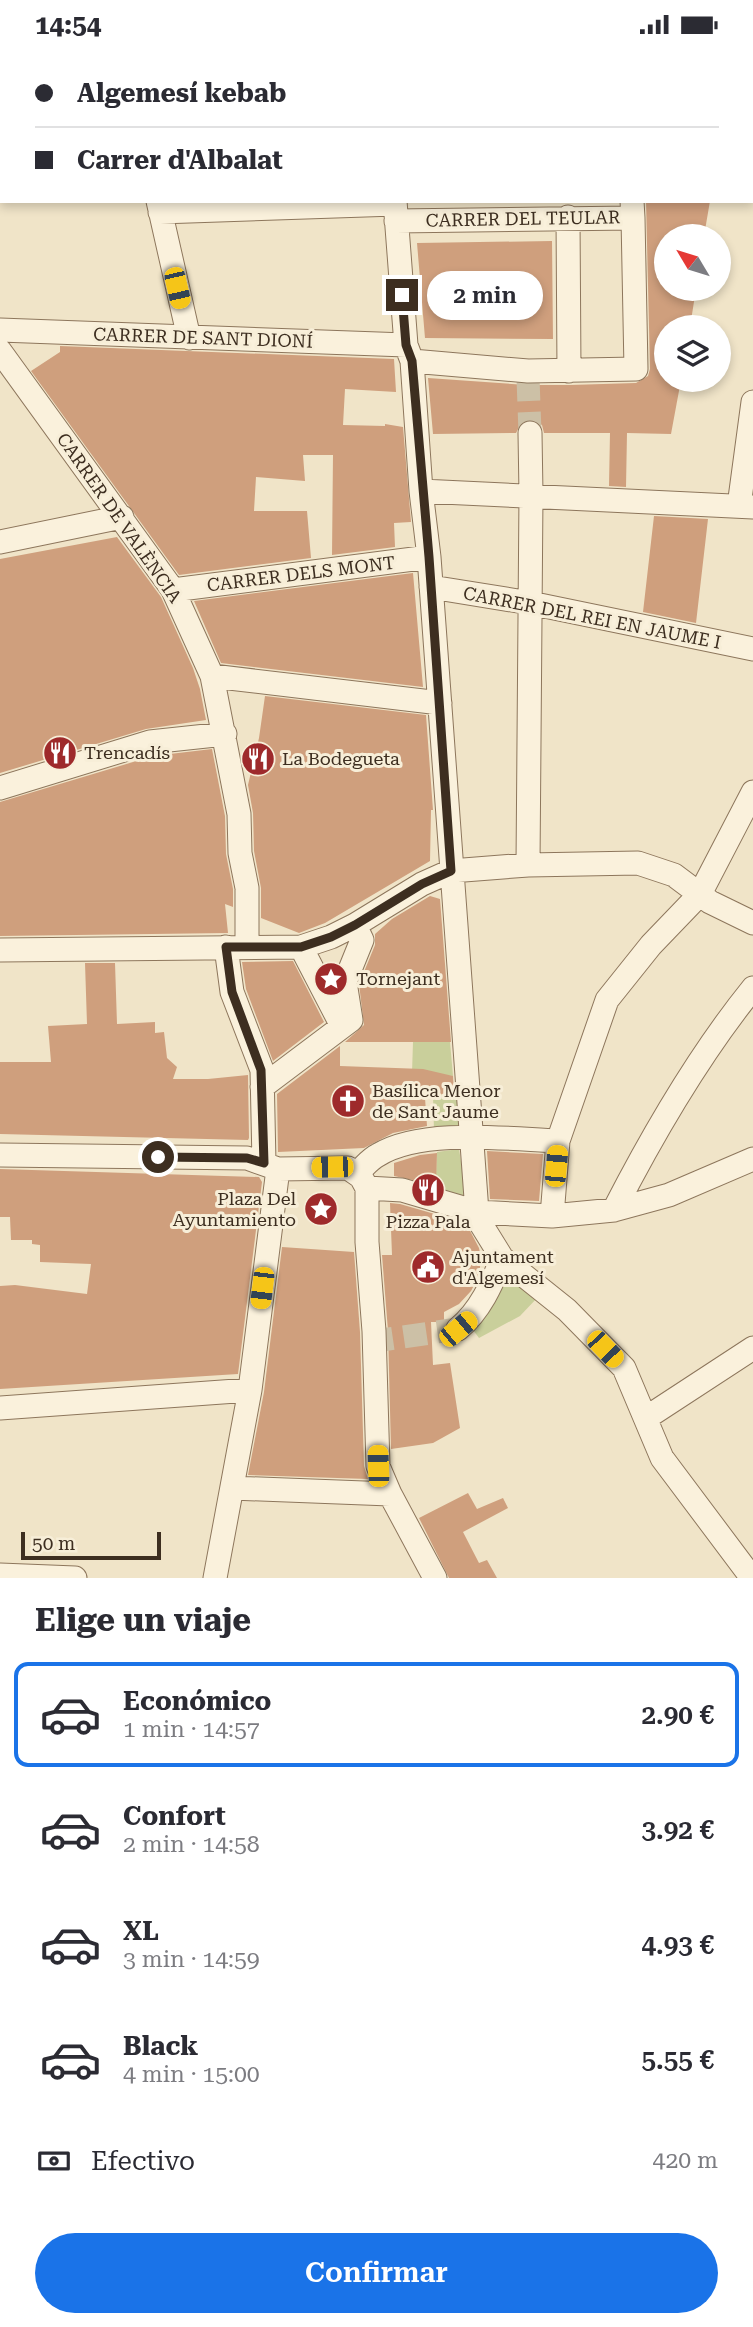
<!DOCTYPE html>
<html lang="es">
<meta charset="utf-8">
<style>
:root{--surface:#fff;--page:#f7f7f7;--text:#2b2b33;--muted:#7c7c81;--line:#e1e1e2;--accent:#1a73e8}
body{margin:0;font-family:"Roboto Serif",serif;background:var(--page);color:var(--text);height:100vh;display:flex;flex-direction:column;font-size:26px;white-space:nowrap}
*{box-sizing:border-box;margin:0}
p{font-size:23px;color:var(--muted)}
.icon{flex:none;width:38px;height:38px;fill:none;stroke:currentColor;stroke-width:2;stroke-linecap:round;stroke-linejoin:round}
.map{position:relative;height:1529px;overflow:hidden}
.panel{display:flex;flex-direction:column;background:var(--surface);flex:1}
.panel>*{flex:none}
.top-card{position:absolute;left:0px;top:0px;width:754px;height:154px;box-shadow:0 4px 10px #0003;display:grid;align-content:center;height:154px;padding:0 35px;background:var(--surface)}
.needle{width:46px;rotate:308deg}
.buttons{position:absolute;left:654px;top:175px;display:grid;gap:14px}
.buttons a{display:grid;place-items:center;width:77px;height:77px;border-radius:50%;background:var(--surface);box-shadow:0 4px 10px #0003;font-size:35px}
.scale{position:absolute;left:21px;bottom:18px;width:140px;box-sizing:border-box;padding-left:7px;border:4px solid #3d2e20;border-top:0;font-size:19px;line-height:24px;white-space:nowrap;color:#3d2e20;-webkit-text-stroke:5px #f7eed8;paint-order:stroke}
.end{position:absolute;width:32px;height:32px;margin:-16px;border:9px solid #3d2e20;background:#fff;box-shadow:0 0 0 4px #fff}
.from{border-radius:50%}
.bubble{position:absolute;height:49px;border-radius:24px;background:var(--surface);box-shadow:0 4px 10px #0003;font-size:23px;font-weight:600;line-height:49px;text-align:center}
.car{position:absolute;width:21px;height:42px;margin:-21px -10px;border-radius:9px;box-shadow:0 0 5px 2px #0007;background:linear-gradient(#f5c518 24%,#345 0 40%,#f5c518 0 76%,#345 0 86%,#f5c518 0)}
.top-card b{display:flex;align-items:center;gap:24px;height:66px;font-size:26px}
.top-card b+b{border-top:2px solid var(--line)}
.top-card i{width:18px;height:18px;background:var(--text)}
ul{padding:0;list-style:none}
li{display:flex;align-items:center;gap:21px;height:105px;margin:0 14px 10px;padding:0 21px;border:4px solid transparent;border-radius:14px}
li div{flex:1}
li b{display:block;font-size:26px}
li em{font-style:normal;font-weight:600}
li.current{border-color:var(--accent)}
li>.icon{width:63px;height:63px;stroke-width:1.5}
h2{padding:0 35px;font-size:32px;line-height:84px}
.pay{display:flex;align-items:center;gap:18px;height:77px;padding:0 35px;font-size:26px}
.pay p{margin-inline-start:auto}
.primary-button{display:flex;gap:14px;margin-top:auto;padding:14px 35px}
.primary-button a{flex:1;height:80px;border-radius:42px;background:var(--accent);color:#fff;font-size:28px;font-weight:600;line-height:80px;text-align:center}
.status{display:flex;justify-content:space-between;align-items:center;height:49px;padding:0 35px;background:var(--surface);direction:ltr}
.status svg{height:19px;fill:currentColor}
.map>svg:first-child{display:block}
.green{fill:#c9cf9b}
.building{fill:#cf9f7d}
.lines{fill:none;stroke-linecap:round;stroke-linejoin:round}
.street-tunnel{stroke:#ccc0a6;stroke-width:23;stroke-dasharray:23 11;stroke-linecap:butt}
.street-casing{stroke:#8d765c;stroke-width:25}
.street{stroke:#faf1dc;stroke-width:23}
.route{stroke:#3d2e20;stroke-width:9}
.labels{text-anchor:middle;stroke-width:6;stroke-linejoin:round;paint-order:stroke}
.street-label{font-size:18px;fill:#3d2e20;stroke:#f7eed8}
.poi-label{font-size:18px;fill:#3d2e20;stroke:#f7eed8;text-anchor:start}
</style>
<div class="status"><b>14:54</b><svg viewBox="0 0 49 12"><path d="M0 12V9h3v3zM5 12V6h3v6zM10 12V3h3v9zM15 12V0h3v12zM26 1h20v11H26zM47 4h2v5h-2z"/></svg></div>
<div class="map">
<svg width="753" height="1529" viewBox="0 0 753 1529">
<rect width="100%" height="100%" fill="#f0e4c8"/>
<!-- green -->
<path class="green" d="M413 993H450L453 1027 412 1024Z
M457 1042 463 1081 434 1082 433 1047Z
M459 1100 466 1144 458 1150 435 1147 437 1103Z
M504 1223 538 1248 520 1267 479 1289 473 1281Z"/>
<!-- building -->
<path class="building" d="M646 152H710L704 187H667V240H696L690 278H667V331H681L671 385 627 384 626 438 609 437 610 384H544L542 376 530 370 522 372 516 384 433 385 428 329 527 336H570L636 334 648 327 650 320Z
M552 192 553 290 425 289 417 194Z
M60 297 394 310 396 343 345 340 343 376 385 377V375L403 378 411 473 394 474 395 498 332 506 333 406H303L305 432 256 428 254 462H307L311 509 179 526 31 322 60 303Z
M654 467 708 470 696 574 643 563Z
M117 488 161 548 193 619 200 640 206 671 146 680 0 724V510Z
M413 524 423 638 221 614 194 552Z
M265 647 426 666 433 761H431L430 812 325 874 299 884 261 869V839L254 802 253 764 248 736 259 689Z
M212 700 225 767 226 805 233 840V858L225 855 228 884 0 887V753L153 707Z
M430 847 440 850 451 993H345L364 976 359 935 375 896V885L392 870Z
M293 912 324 973 273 1012 246 940 242 913Z
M85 914H115L117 975 155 973V984L164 983 167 1009 177 1018 173 1030H208L248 1026 249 1089 248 1091 0 1085V1013H51L48 977 87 975Z
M340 997V1017L423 1020 453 1027 454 1043 425 1049 427 1077 393 1084 364 1099 278 1103 277 1045Z
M487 1102 543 1105 539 1152 490 1150Z
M437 1104 436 1136 394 1127V1114L420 1106Z
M0 1120 259 1128 262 1133 238 1325 0 1340V1237L15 1236 87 1245 91 1215 40 1213V1196L32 1195V1191H11L10 1168H0Z
M390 1154 400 1155 466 1174 479 1199 481 1209 479 1227 471 1242 459 1255 444 1263V1273H431L433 1316 450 1314 460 1379 433 1394 391 1400 388 1282 382 1206H392Z
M282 1198 354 1203 360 1283 364 1417 368 1430 248 1426 264 1343Z
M468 1444 477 1460 503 1449 508 1459 463 1483 479 1514 487 1511 497 1529H449L419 1469Z"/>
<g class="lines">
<!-- street-tunnel -->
<path class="street-tunnel" d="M528 329 530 384
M374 1282 382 1291 458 1280"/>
<!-- street casing -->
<g class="street-casing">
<path id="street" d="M118 0 119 2
M387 0V2
M8 2 11 0
M752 129 753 130
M158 152 189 289
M395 152 406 296 412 312 421 442 429 508 477 1163 481 1175 502 1209 567 1261 624 1319 662 1409 752 1529
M160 163 395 155
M568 168 569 322
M396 172 633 169 632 152
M0 281 406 296
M0 302 173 541 212 627 239 765 240 804 247 839V897
M412 312 528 322 636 320 633 169
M421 442 753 458
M739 457 753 353
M0 493 122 468
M431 538 530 554 753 600
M173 541 429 508
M212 627 440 654
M0 739 150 693 225 685
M528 816 531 445 530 384
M226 898 232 943 262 1021 264 1114
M301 898 342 977
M0 901 301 898 331 888 355 876 422 835 451 822 528 816 638 814 674 826 710 853 753 874
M262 1038 351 971 345 933 362 891 355 876
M0 1106 247 1109 278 1120 348 1119 361 1128 367 1139V1193L374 1282 378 1417 390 1445 435 1529
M357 1124C364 1118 370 1110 378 1106 422 1079 508 1090 558 1092
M367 1139 402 1141 477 1163 552 1167 614 1161 669 1146 753 1110
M614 1161C654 1083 698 1007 753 939
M552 1167 558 1092 607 951 651 896 700 845 753 743
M458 1280C480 1262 492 1235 502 1209
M0 1359 250 1341
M646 1369 753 1299
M232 1439 390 1445
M0 1526 75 1529
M215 1529 250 1341 278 1120"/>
</g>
<!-- street -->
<use href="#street" class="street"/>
</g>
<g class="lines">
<!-- route -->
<path class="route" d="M158 1108 247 1109 264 1114 261 1021 232 943 226 898H301L331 888 355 876 422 835 451 822 429 508 412 312 406 296 402 246"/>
</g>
<!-- icons -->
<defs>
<g id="restaurant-disc" transform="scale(1.75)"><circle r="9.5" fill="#9e2a2b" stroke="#f7eed8"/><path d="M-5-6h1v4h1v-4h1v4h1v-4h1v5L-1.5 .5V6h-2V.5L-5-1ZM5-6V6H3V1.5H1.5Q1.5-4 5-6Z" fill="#fff"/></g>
<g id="sight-disc" transform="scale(1.75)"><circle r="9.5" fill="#9e2a2b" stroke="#f7eed8"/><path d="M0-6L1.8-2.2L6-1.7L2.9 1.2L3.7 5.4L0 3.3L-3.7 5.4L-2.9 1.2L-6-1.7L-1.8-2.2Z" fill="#fff"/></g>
<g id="church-disc" transform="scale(1.75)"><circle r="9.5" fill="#9e2a2b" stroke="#f7eed8"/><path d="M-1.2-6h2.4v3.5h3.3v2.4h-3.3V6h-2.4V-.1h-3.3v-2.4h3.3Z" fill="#fff"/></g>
<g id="civic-disc" transform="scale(1.75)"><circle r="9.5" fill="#9e2a2b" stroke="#f7eed8"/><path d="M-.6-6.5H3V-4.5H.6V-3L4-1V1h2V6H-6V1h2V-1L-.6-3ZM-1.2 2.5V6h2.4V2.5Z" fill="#fff"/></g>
</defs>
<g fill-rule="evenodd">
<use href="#restaurant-disc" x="60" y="704"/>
<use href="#restaurant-disc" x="258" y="710"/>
<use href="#sight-disc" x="331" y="930"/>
<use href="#church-disc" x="348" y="1052"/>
<use href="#restaurant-disc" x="428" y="1141"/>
<use href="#sight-disc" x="321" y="1160"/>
<use href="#civic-disc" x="428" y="1218"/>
</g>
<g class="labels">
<!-- street labels -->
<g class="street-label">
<text transform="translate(523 170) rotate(-1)" y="6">CARRER DEL TEULAR</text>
<text transform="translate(203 289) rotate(2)" y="6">CARRER DE SANT DIONÍ</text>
<text transform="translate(119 469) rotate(55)" y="6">CARRER DE VALÈNCIA</text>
<text transform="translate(301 525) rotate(-7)" y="6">CARRER DELS MONT</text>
<text transform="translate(592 569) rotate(11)" y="6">CARRER DEL REI EN JAUME I</text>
</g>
<!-- poi labels -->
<g class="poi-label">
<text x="84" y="710">Trencadís</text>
<text x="282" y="716">La Bodegueta</text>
<text x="356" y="936">Tornejant</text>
<text x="372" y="1048">Basílica Menor<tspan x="372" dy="21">de Sant Jaume</tspan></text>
<text x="296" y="1156" text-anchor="end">Plaza Del<tspan x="296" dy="21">Ayuntamiento</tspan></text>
<text x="428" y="1179" text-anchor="middle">Pizza Pala</text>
<text x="452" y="1214">Ajuntament<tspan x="452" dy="21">d'Algemesí</tspan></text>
</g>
</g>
</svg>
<div class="buttons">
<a><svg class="needle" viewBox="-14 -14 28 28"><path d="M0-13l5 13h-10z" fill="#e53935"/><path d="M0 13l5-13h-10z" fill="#7c7c81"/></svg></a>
<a><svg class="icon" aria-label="layers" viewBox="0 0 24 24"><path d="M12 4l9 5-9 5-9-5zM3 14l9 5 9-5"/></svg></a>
</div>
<div class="scale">50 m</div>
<i class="end from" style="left:158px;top:1108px"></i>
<i class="end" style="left:402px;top:246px"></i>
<div class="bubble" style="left:427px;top:222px;width:116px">2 min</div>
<i class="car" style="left:177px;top:239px;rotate:167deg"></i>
<i class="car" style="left:556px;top:1117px;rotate:5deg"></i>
<i class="car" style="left:332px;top:1118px;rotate:269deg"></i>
<i class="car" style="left:262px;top:1239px;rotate:187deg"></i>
<i class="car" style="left:458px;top:1280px;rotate:50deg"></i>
<i class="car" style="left:605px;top:1300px;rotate:136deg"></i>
<i class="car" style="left:378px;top:1417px;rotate:358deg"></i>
<div class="top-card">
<b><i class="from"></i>Algemesí kebab</b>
<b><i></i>Carrer d'Albalat</b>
</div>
</div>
<section class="panel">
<h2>Elige un viaje</h2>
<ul>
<li class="current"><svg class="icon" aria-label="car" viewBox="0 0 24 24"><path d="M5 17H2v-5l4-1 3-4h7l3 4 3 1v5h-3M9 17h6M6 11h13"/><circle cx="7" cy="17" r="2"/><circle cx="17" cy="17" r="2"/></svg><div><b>Económico</b><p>1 min · 14:57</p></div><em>2.90 €</em></li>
<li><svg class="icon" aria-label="car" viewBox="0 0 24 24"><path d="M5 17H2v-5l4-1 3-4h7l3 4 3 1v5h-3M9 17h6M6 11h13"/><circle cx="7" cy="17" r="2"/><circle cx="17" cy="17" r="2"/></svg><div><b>Confort</b><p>2 min · 14:58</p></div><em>3.92 €</em></li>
<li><svg class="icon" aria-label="car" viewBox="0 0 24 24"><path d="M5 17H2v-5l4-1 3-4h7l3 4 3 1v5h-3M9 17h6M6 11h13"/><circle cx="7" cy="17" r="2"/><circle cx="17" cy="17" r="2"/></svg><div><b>XL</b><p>3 min · 14:59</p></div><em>4.93 €</em></li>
<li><svg class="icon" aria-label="car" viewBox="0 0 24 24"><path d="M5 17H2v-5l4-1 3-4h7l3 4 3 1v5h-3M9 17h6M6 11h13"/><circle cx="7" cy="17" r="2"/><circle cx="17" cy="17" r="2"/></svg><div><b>Black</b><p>4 min · 15:00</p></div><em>5.55 €</em></li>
</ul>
<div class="pay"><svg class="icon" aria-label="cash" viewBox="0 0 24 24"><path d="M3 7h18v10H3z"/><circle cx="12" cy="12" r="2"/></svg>Efectivo<p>420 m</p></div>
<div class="primary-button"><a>Confirmar</a></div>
</section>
